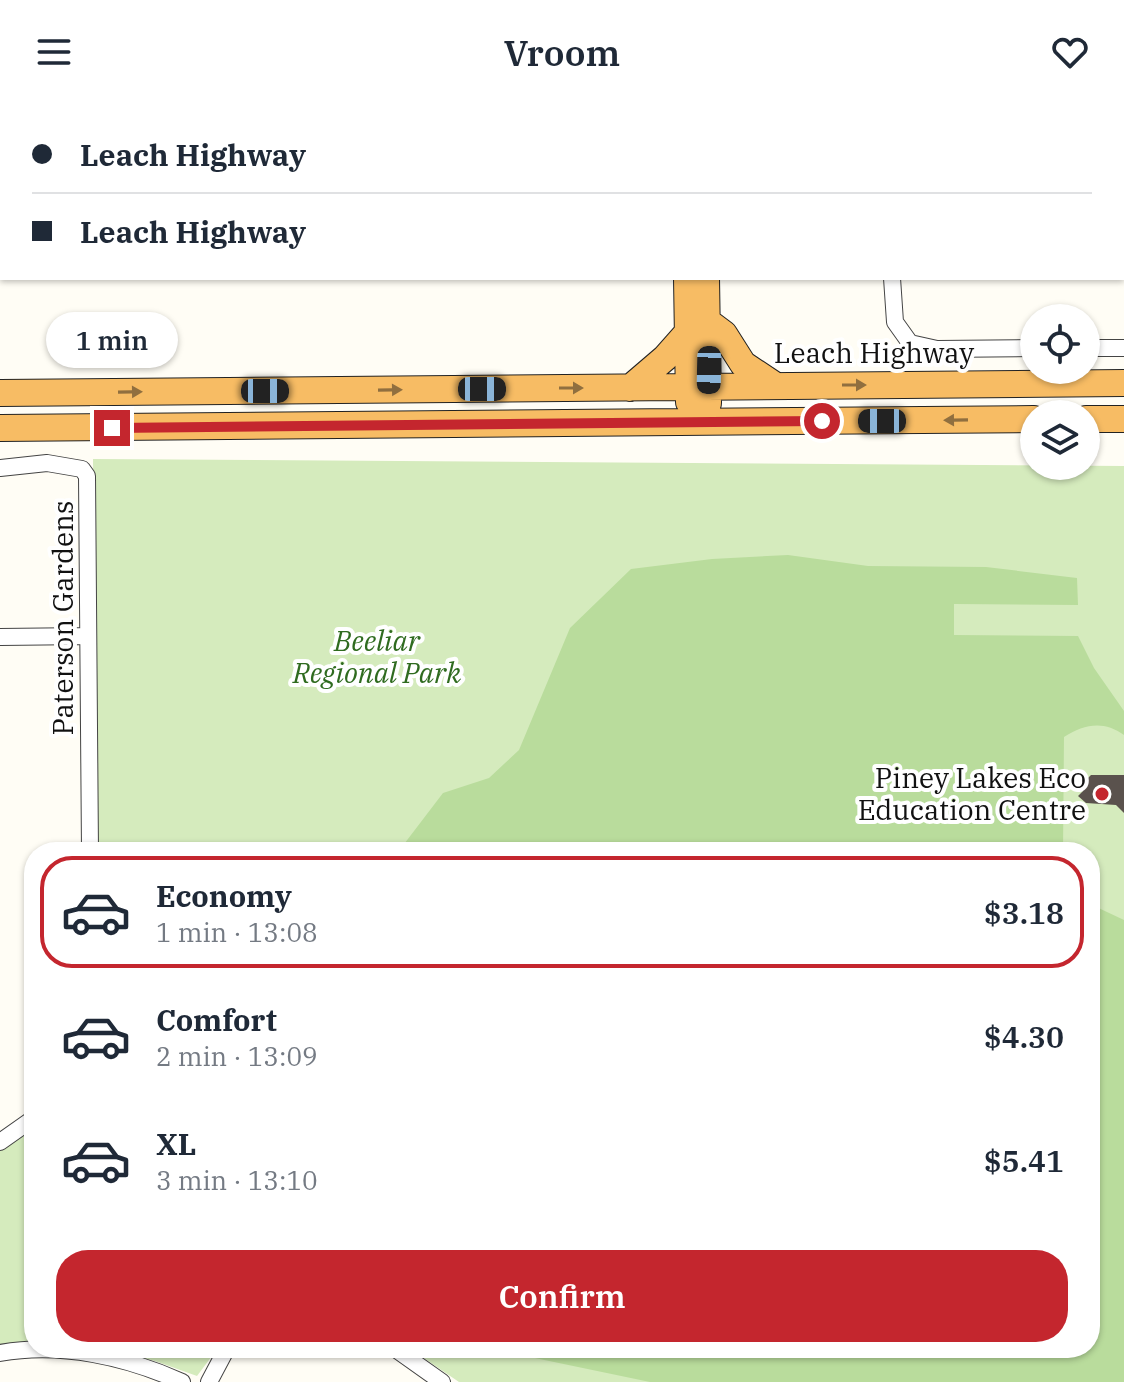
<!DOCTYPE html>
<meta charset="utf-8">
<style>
:root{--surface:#fff;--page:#f6f6f7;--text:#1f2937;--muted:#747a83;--line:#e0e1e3;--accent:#c4262e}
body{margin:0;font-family:"IBM Plex Serif",serif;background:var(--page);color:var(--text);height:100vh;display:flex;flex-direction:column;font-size:30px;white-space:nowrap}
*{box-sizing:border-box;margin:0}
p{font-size:26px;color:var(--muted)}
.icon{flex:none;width:44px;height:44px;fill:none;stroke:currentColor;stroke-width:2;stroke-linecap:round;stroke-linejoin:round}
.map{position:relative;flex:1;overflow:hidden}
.side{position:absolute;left:24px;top:738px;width:1076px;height:516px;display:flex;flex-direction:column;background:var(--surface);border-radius:32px;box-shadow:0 2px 6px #0004}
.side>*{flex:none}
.banner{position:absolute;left:0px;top:0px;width:1124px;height:176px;box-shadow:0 2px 6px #0004;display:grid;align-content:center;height:176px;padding:0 32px;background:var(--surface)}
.fabs{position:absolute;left:1020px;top:200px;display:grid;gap:16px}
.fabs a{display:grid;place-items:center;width:80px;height:80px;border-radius:50%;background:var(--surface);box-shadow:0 2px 6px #0004;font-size:40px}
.end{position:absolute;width:36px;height:36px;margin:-18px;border:10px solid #c4262e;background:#fff;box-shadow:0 0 0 4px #fff}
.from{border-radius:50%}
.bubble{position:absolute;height:56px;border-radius:28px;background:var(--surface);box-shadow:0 2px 6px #0004;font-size:26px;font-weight:600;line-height:56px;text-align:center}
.car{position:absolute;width:24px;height:48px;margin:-24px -12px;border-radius:10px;box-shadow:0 0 6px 2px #0007;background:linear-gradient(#222 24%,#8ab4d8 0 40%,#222 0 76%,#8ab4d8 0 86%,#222 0)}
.banner b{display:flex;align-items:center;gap:28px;height:76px;font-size:30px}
.banner b+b{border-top:2px solid var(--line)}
.banner i{width:20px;height:20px;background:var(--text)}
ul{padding:14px 0 0;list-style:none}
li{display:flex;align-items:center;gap:24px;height:112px;margin:0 16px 12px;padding:0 16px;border:4px solid transparent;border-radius:32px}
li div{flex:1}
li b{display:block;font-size:30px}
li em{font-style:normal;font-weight:600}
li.current{border-color:var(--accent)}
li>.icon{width:72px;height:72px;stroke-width:1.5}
.button{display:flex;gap:16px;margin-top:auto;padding:16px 32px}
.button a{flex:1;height:92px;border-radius:32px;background:var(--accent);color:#fff;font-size:32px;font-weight:600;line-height:92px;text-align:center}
header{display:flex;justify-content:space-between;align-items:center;height:104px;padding:0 32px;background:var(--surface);font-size:36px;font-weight:600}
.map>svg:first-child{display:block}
.green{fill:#d5ebbd}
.forest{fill:#b9dc9c}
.building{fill:#5a524d}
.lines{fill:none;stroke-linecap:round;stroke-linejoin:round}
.minor-casing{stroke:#444;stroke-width:18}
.trunk-casing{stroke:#222;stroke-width:28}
.minor{stroke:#fff;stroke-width:16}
.trunk{stroke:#f7bc64;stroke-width:26}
.oneway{fill:#906f3f}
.route{stroke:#c4262e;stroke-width:10}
.poi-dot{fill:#c4262e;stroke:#fff;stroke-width:3}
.labels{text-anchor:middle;stroke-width:8;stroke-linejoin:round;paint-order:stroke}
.street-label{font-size:28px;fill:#111;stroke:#fff}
.park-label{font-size:28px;font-style:italic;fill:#2f6b1f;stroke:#fff}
.poi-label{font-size:28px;fill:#111;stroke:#fff;text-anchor:end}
</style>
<header><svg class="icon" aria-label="menu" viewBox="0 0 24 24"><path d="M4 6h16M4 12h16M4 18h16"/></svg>Vroom<svg class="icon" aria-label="heart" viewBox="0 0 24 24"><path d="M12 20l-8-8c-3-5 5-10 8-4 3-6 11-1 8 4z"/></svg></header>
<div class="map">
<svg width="1124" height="1278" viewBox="0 0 1124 1278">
<rect width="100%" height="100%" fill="#fffdf5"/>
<!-- green -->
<path class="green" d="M93 355 1124 362V1278H459L409 1244H1090V748H97Z
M34 1024V1241L0 1243V1046Z
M101 1244H218L197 1272 155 1257Z"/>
<!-- forest -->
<path class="forest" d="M788 451 868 462 986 463 1077 474 1078 501 954 500V531L1078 532 1094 564 1124 607V631C1104 616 1084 620 1064 633L1063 748H398L443 689 489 674 519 646 570 524 631 465 712 455Z
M1090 800 1124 816V1278H650L530 1253 527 1244H1090Z"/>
<!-- building -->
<path class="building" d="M1091 671H1124V709L1116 701 1086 699 1078 692 1083 687V679Z"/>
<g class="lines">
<!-- minor casing -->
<g class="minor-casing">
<path id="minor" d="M18 0V2
M885 0V2
M190 2V0
M516 2V0
M1122 75H1124
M0 116 2 115
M892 174 895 218 910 239 937 245 1034 244
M1086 244H1124
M0 364 47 359 82 365 87 372 90 748
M0 533 87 532
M0 1038 34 1014
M394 1244 442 1278
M0 1249C61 1238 127 1253 182 1278
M209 1278 227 1244"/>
</g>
<!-- trunk casing -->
<g class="trunk-casing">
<path id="trunk" d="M680 0 681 2
M704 0V2
M687 174 689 298
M706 174 708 299
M708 218 724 230 743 260 776 282
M630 284 665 254 688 228
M0 289 1124 279
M1086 315H1124
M0 324 1034 315"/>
</g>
<!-- minor -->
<use href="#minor" class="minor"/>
<!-- trunk -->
<use href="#trunk" class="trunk"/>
</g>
<!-- one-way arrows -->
<defs><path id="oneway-solid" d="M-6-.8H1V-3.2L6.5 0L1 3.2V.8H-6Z" transform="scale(2)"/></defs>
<g class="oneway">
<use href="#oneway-solid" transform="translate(854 281)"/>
<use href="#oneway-solid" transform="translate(571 284)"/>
<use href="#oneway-solid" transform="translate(390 286) rotate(-1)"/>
<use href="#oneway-solid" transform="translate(130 288) rotate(-1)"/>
<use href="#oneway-solid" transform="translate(956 316) rotate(179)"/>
</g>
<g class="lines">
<!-- route -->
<path class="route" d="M112 324 822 317"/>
</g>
<!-- markers -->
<circle class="poi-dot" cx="1102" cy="690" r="8"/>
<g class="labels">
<!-- street labels -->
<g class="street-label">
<text x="874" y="259">Leach Highway</text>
<text transform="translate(63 514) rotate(-90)" y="10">Paterson Gardens</text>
</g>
<!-- park labels -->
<g class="park-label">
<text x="377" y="547">Beeliar<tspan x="377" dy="32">Regional Park</tspan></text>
</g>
<!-- poi labels -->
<g class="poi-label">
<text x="1086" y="684">Piney Lakes Eco<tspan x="1086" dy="32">Education Centre</tspan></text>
</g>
</g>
</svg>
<div class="fabs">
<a><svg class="icon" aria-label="locate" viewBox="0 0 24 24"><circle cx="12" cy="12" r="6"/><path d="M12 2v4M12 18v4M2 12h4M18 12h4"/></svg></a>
<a><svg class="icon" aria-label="layers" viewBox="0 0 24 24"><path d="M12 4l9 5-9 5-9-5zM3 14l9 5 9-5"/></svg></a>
</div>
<i class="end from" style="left:822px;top:317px"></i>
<i class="end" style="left:112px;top:324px"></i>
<div class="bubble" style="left:46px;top:208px;width:132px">1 min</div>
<i class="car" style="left:709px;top:266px;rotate:181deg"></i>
<i class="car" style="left:482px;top:285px;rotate:90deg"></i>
<i class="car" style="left:265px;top:287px;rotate:90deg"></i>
<i class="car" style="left:882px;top:317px;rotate:270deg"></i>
<div class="banner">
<b><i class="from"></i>Leach Highway</b>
<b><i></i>Leach Highway</b>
</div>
<section class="side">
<ul>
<li class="current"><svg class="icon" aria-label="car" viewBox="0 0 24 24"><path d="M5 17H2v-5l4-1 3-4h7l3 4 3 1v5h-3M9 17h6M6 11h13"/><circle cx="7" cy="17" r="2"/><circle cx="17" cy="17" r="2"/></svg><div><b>Economy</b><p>1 min · 13:08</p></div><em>$3.18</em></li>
<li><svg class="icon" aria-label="car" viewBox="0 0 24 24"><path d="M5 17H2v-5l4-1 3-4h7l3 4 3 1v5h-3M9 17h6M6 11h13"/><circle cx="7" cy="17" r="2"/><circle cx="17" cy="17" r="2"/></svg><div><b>Comfort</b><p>2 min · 13:09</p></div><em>$4.30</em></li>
<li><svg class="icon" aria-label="car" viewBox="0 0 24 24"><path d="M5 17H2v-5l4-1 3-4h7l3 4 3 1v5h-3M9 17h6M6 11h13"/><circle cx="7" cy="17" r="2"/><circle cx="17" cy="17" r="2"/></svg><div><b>XL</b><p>3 min · 13:10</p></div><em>$5.41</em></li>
</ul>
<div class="button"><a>Confirm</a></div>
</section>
</div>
